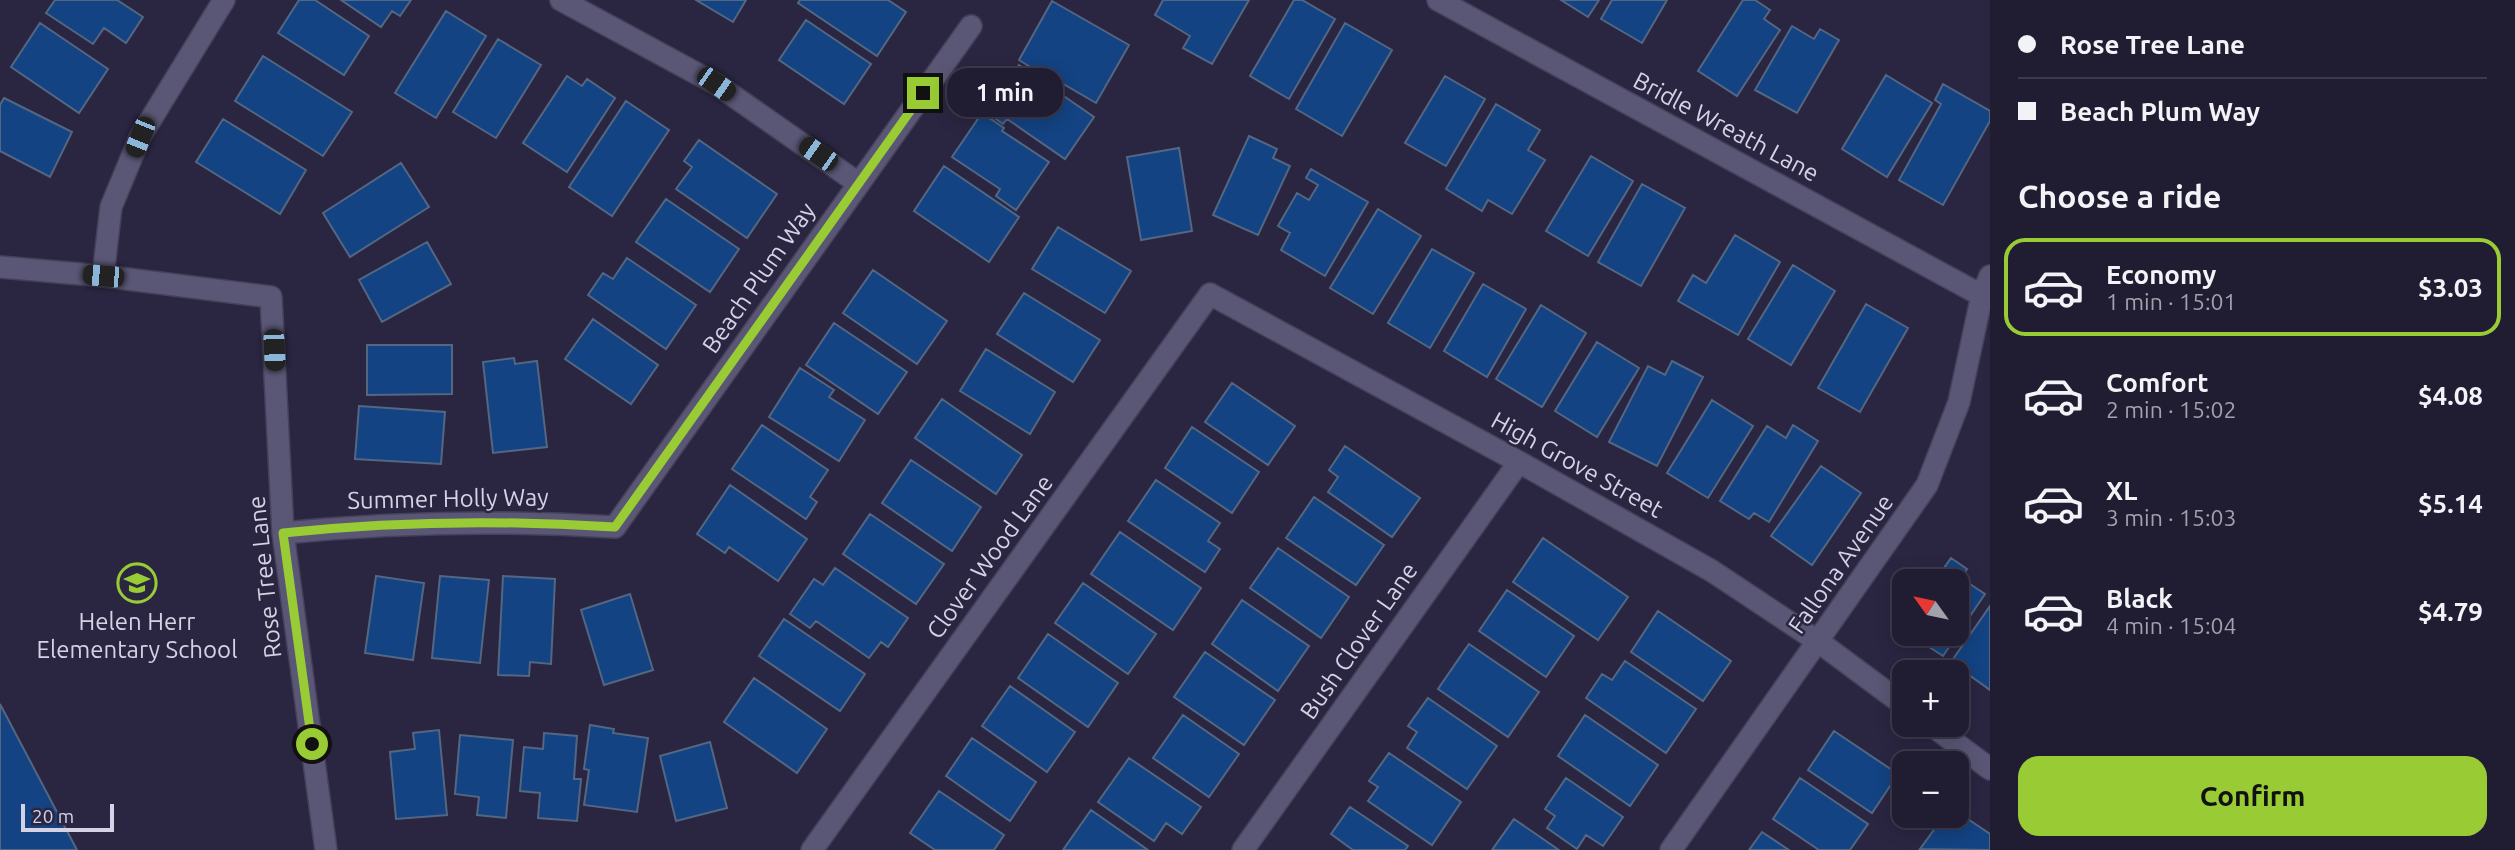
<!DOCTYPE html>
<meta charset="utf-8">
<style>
:root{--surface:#201c32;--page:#2d293e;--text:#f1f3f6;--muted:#a2a1ac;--line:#3d3a4d;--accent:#99cb35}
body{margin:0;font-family:Ubuntu,sans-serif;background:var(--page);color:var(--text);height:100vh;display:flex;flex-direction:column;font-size:26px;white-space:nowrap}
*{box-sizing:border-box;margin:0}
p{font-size:23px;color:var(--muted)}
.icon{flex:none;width:38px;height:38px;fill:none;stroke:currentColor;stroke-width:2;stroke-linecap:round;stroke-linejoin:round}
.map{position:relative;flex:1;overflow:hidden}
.side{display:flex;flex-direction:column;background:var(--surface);width:525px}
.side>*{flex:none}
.guide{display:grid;align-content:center;height:154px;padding:0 28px;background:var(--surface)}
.needle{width:46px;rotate:303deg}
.tools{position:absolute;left:1892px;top:569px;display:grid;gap:14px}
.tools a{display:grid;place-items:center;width:77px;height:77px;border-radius:14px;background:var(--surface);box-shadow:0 4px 18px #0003,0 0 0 2px var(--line);font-size:35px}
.scale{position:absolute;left:21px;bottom:18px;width:93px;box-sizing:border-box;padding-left:7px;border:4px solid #d4d2e4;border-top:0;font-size:19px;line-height:24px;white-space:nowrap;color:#d4d2e4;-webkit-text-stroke:5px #2a2642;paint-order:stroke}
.end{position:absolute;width:32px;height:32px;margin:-16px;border:9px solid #99cb35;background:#111;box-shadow:0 0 0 4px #111}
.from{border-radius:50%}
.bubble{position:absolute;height:49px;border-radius:21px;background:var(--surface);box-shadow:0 4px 18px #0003,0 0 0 2px var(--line);font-size:23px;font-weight:700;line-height:49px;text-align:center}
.car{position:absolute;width:21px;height:42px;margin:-21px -10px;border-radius:9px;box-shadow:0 0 5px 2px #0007;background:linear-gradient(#222 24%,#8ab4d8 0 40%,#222 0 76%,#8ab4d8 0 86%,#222 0)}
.guide b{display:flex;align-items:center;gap:24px;height:66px;font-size:26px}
.guide b+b{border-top:2px solid var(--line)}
.guide i{width:18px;height:18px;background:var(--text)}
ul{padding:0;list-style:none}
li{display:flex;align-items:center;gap:21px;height:98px;margin:0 14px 10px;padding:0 14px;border:4px solid transparent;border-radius:21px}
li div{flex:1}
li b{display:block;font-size:26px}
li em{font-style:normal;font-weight:700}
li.on{border-color:var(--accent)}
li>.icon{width:63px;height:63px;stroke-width:1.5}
h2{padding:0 28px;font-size:32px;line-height:84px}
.action{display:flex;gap:14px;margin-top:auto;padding:14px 28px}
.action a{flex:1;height:80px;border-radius:21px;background:var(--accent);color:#111;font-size:28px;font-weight:700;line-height:80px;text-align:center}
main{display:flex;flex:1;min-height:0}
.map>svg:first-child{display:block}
.building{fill:#134382;stroke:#536682;stroke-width:2}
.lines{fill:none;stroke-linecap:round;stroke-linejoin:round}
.minor-casing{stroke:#454158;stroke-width:24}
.minor{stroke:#5a5776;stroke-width:21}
.route{stroke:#99cb35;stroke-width:9}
.labels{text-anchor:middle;stroke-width:5;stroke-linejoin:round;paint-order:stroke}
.street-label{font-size:24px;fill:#d4d2e4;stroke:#2a2642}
.poi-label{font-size:24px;fill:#d4d2e4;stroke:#2a2642}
</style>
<main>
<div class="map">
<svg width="1990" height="850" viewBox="0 0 1990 850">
<rect width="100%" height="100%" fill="#2a2642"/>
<!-- building -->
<path class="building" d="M55 0H117L143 17 126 43 104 28 93 44 46 13Z
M299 0H315L369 36 344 75 278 33Z
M341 0H411L400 16 392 11 381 27Z
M696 0H746L733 22Z
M800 0H888L906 12 877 56 798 3Z
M1163 0H1249L1212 64 1183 48 1190 36 1155 15Z
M1294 0H1302L1335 19 1289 99 1250 76Z
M1561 0H1599L1588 17Z
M1612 0H1667L1642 43 1601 19Z
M1743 0H1755L1770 10 1764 19 1780 30 1737 96 1698 71Z
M1052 1 1129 45 1096 103 1060 82 1061 79 1043 69 1040 73 1019 60Z
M446 11 486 36 436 118 395 93Z
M806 20 871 64 844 104 779 60Z
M40 23 108 69 79 113 11 67Z
M1345 23 1392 50 1342 136 1296 109Z
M1792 26 1814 39 1820 29 1839 40 1797 113 1755 90Z
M498 39 541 65 496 138 453 112Z
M263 56 352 112 323 156 235 101Z
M1019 65 1094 117 1065 159 1007 119 1003 124 986 112Z
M1886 75 1932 103 1887 177 1842 149Z
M567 76 582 86 587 79 615 98 567 172 523 143Z
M1445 76 1485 99 1446 166 1405 143Z
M1943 84 1990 111V121L1943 205 1899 180 1941 104 1935 100Z
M4 98 72 132 50 177 0 151V105Z
M626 101 669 130 612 216 569 187Z
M1496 104 1540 130 1528 150 1545 160 1512 214 1488 200 1482 211 1446 189Z
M982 113 1004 128 1002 131 1049 162 1016 210 996 196 1000 189 952 157Z
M223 119 306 170 280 214 196 162Z
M1249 136 1277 149 1273 158 1290 166 1258 235 1213 215Z
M699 140 777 194 747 238 676 189 692 167 684 161Z
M1179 148 1192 231 1141 240 1127 157Z
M1591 156 1633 181 1588 256 1546 231Z
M401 163 429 207 350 257 323 213Z
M944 166 1019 217 989 262 914 211Z
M1311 169 1368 202 1325 276 1281 250 1290 233 1278 226 1297 193 1309 200 1318 185 1306 178Z
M1642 184 1685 208 1641 286 1598 262Z
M666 199 739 249 710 292 636 242Z
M1378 209 1421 236 1373 314 1330 288Z
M1058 227 1131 271 1105 313 1032 269Z
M1735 235 1780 262 1738 335 1678 301 1693 275 1706 283Z
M427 242 451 284 382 322 359 280Z
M1432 249 1474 273 1430 348 1388 323Z
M627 258 696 305 666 349 588 295 603 273 613 279Z
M1793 265 1835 291 1791 365 1748 339Z
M873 270 947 321 917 364 843 313Z
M1483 284 1526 309 1487 377 1444 351Z
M1024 293 1100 340 1073 382 997 334Z
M1866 304 1908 328 1860 412 1818 388Z
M1541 305 1586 333 1542 407 1496 379Z
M593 319 658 365 631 404 565 359Z
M834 323 907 372 878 414 806 365Z
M1597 342 1639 368 1597 437 1555 411Z
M367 345H452V394L367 395Z
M986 349 1055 392 1030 434 960 391Z
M514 358 515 364 537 361 547 447 493 453 483 362Z
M1672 361 1703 377 1657 466 1609 442 1648 366 1665 375Z
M800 368 834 390 829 397 865 420 839 461 769 417Z
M1232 383 1295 426 1268 465 1205 422Z
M942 399 1022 455 996 494 915 438Z
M1712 400 1753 426 1708 498 1667 473Z
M359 406 445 412 441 464 355 459Z
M762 425 828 470 810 497 817 502 806 519 732 469Z
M1793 425 1818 441 1769 522 1754 513 1749 519 1720 501 1767 426 1786 438Z
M1192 427 1259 472 1232 513 1165 468Z
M1345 446 1420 498 1392 537 1328 492 1338 477 1329 470Z
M911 460 981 507 952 551 882 503Z
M1821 466 1861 493 1812 565 1771 536Z
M1156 480 1220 523 1208 541 1220 549 1205 572 1128 521Z
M730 485 807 539 778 581 729 547 725 553 697 534Z
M1314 497 1384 545 1356 585 1286 538Z
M870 514 944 564 916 604 843 554Z
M1120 532 1201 588 1173 630 1091 574Z
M1543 538 1628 597 1598 640 1513 582Z
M1278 548 1349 597 1321 638 1250 588Z
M1951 558 1967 569 1961 578 1985 594 1943 656 1909 634H1956V581H1935Z
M835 568 908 618 888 647 881 642 869 658 816 621 810 628 790 614 814 579 823 585Z
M376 576 424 583 413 660 365 653Z
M440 576 489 580 480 663 432 658Z
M503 576 555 579 551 664 530 662 529 676 498 675Z
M1083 583 1156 634 1128 674 1055 623Z
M1507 590 1574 636 1546 677 1479 631Z
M630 594 653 670 604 685 581 610Z
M1242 600 1309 646 1278 691 1212 644Z
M1990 606V690L1951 662Z
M1658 611 1731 661 1703 701 1631 652Z
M784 619 865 674 840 711 759 656Z
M1048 634 1118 683 1088 727 1018 678Z
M1469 644 1539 692 1508 737 1438 689Z
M1205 652 1275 700 1244 745 1174 697Z
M1625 661 1696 709 1666 753 1586 698 1602 674 1612 680Z
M754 678 827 729 797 773 724 722Z
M1010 686 1075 732 1047 772 982 726Z
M1428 698 1497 746 1467 789 1407 748 1417 732 1408 726Z
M0 704 77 850H0Z
M1183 715 1239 754 1209 797 1153 758Z
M1585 715 1658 765 1630 806 1558 756Z
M590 725 614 729 613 733 648 738 637 812 584 805 589 770 584 769Z
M439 730 447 815 396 819 390 752 415 749 413 733Z
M1834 731 1898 774 1872 813 1808 770Z
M544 733 577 736 574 779H581L577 821 538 818 540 793 520 791 524 747 543 749Z
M460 735 513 740 506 818 477 815 479 797 455 794Z
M972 738 1036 782 1010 821 946 776Z
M710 742 727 808 676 821 660 756Z
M1389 753 1461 802 1432 845 1368 801 1378 787 1369 781Z
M1129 758 1201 807 1182 834 1166 823 1154 841 1098 802Z
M1566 778 1623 817 1603 846 1586 835 1577 849 1547 828 1555 816 1545 809Z
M1800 778 1868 824 1850 850H1819L1773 819Z
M939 791 1004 835 994 850H935L910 833Z
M1350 807 1408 846 1405 850H1353L1331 834Z
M1091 810 1148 850H1063Z
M1956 811 1990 834V850L1920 849 1944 816H1956Z
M1514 819 1559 850H1492Z
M1762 832 1789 850H1749Z"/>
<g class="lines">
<!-- minor casing -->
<g class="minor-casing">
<path id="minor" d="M561 0 716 84 858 183
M1438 0 1990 300
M0 267 103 276 271 297 283 533 326 850
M103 276 111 207 140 137 224 0
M283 533C394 522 504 520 615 527L971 26
M1930 724 1990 769
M812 850 1210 294 1519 462 1712 571 1819 642 1904 705
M1243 850 1519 462
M1671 850 1927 485 1959 402 1982 295 1990 276"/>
</g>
<!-- minor -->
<use href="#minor" class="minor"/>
</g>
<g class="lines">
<!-- route -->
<path class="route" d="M312 744 283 533C394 521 504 520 615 527L923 93"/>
</g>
<!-- icons -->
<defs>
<g id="school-ring" transform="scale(2.0125)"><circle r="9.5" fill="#2a2642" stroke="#99cb35" stroke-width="1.5"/><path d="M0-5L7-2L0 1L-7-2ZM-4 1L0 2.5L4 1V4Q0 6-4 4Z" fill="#99cb35"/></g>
</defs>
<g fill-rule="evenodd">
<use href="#school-ring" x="137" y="583"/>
</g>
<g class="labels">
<!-- street labels -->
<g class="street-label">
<text transform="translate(1726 127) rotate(28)" y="8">Bridle Wreath Lane</text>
<text transform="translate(759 278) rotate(-55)" y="8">Beach Plum Way</text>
<text transform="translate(1577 465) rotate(29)" y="8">High Grove Street</text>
<text transform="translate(448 499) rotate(-1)" y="8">Summer Holly Way</text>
<text transform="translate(990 557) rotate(-54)" y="8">Clover Wood Lane</text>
<text transform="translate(1841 564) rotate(-55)" y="8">Fallona Avenue</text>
<text transform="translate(265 577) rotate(-96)" y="8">Rose Tree Lane</text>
<text transform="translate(1359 641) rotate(-55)" y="8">Bush Clover Lane</text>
</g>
<!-- poi labels -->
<g class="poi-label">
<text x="137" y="630">Helen Herr<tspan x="137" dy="28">Elementary School</tspan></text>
</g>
</g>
</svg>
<div class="tools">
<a><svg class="needle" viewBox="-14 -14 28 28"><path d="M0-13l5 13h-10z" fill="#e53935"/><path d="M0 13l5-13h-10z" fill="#a2a1ac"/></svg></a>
<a>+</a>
<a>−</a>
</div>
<div class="scale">20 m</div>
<i class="end from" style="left:312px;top:744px"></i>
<i class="end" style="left:923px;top:93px"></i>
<div class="bubble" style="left:947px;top:68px;width:116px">1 min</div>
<i class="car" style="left:716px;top:84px;rotate:125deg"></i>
<i class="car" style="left:140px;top:137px;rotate:202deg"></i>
<i class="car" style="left:818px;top:154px;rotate:305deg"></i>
<i class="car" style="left:103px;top:276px;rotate:275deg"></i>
<i class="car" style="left:274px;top:350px;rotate:177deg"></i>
</div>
<section class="side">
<div class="guide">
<b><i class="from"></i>Rose Tree Lane</b>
<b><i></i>Beach Plum Way</b>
</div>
<h2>Choose a ride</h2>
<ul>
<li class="on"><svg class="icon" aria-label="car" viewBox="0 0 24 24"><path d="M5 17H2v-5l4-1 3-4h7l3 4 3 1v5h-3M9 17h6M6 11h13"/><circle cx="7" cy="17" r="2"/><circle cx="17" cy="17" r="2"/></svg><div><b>Economy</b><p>1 min · 15:01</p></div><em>$3.03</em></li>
<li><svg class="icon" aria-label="car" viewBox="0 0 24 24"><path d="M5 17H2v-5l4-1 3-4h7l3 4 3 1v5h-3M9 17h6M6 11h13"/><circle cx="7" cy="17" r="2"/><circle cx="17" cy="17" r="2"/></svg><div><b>Comfort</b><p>2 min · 15:02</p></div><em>$4.08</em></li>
<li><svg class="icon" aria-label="car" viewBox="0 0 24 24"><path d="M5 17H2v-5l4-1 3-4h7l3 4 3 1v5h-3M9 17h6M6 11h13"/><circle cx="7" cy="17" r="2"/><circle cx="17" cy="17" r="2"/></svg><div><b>XL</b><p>3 min · 15:03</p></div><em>$5.14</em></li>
<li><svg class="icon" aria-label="car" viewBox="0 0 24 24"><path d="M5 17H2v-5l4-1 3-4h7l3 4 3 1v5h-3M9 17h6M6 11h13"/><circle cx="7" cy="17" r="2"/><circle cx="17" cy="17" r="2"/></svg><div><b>Black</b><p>4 min · 15:04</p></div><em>$4.79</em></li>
</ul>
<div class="action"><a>Confirm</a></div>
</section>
</main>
